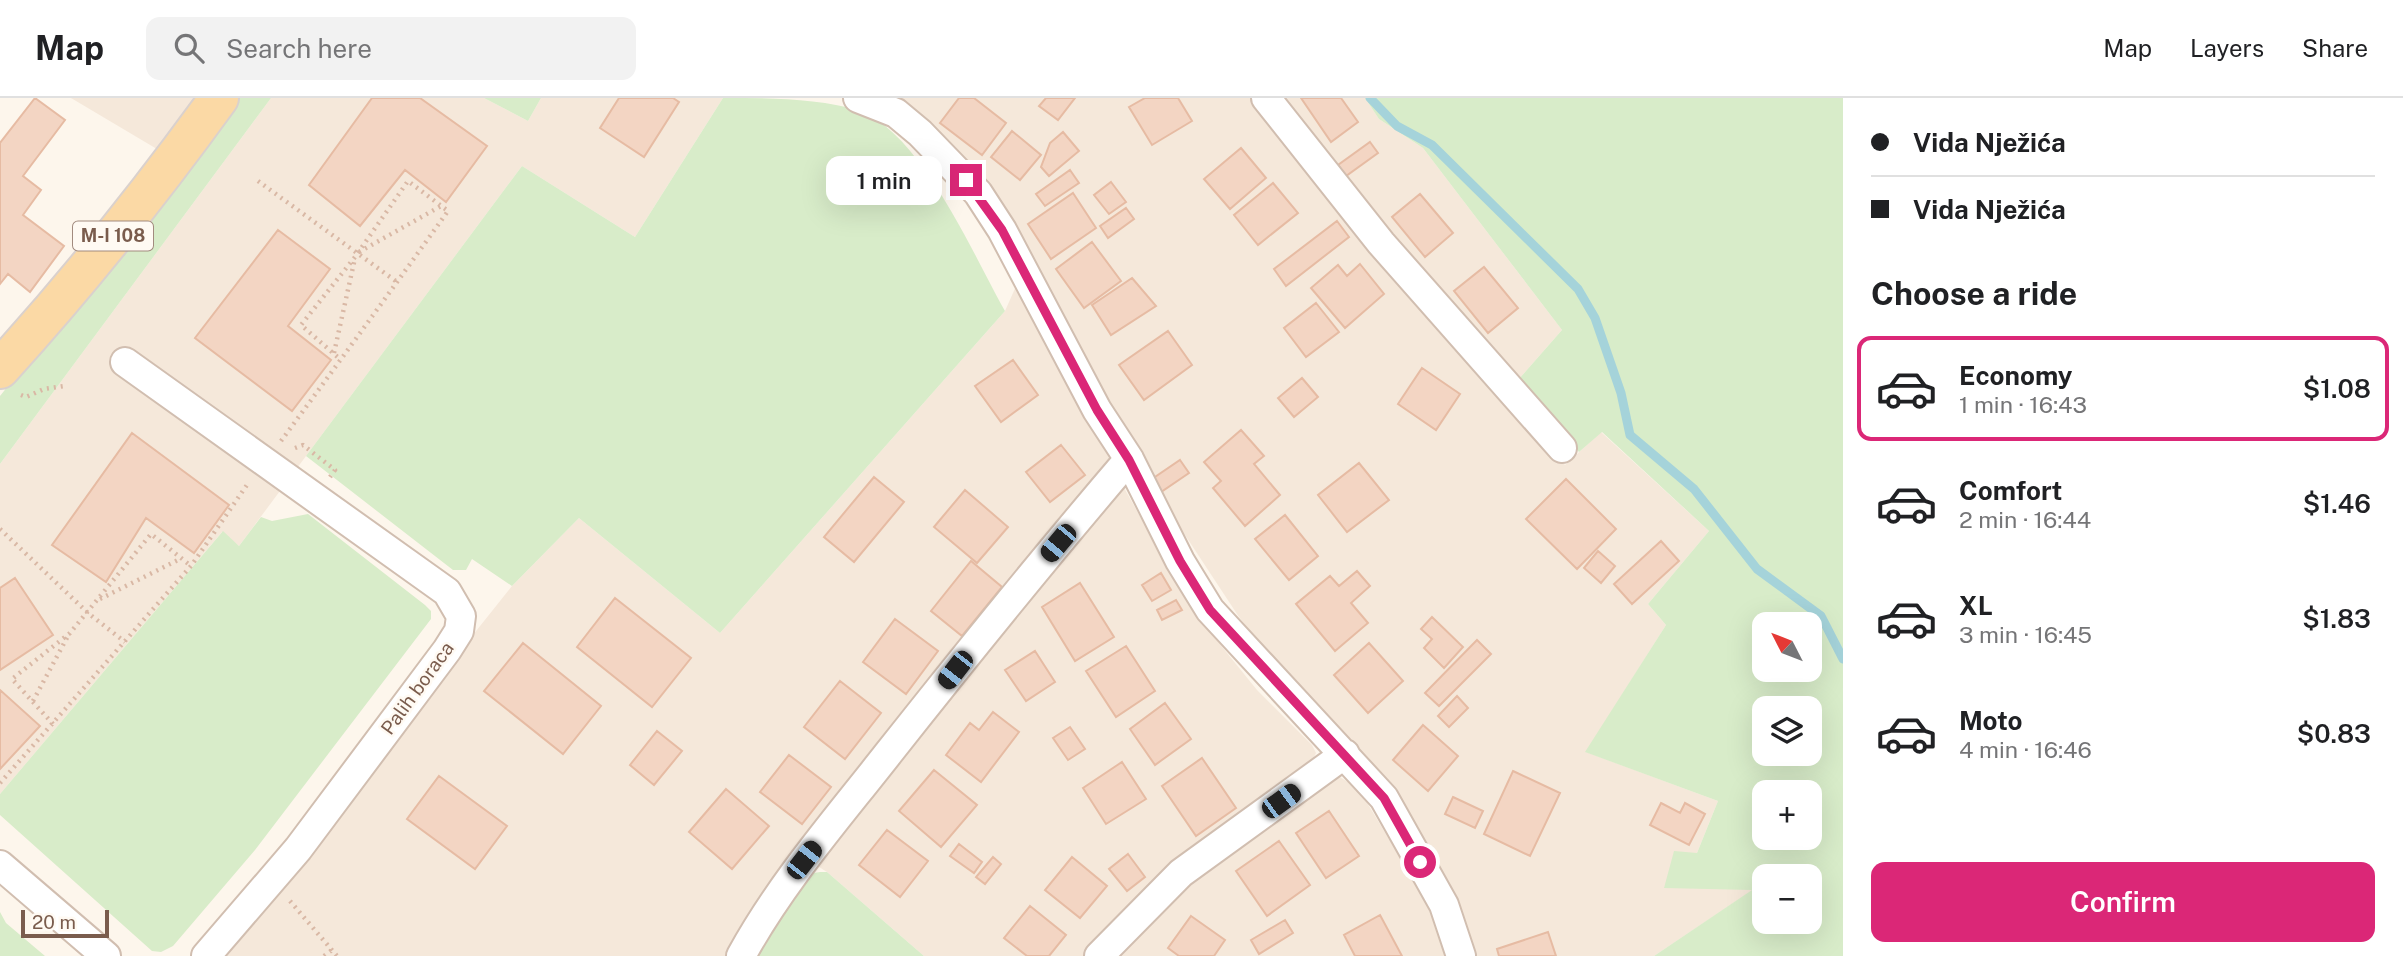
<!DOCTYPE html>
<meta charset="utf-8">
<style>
:root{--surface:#fff;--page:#f2f2f2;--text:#202124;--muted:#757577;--line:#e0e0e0;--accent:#db2777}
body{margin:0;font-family:"Public Sans",sans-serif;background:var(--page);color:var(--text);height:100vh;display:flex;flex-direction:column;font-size:26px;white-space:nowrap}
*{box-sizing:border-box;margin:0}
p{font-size:23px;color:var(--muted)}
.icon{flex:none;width:38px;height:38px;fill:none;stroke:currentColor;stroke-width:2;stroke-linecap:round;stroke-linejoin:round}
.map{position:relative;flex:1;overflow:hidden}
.sheet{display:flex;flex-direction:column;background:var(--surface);width:560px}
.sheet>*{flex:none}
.hud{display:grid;align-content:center;height:154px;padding:0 28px;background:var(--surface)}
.needle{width:46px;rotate:312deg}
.fabs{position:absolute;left:1752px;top:514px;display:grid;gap:14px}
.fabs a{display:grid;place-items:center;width:70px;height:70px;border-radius:14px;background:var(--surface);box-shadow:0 7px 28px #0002;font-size:35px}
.scale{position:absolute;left:21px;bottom:18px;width:88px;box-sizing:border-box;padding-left:7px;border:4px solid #7a5c4d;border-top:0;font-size:19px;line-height:24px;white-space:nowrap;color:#7a5c4d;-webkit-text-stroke:5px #fffaf3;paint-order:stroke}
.end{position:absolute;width:32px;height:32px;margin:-16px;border:9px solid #db2777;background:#fff;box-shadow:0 0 0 4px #fff}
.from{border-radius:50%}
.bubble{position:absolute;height:49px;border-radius:14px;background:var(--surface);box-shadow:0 7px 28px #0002;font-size:23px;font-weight:600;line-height:49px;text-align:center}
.car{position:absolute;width:21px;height:42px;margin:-21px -10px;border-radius:9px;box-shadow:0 0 5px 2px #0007;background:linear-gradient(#222 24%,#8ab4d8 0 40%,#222 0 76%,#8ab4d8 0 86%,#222 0)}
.hud b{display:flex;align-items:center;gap:24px;height:66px;font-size:26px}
.hud b+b{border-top:2px solid var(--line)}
.hud i{width:18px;height:18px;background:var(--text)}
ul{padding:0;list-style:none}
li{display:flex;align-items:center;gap:21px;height:105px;margin:0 14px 10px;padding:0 14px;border:4px solid transparent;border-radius:14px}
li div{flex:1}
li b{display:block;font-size:26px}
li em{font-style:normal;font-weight:600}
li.selected{border-color:var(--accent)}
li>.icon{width:63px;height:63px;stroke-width:1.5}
h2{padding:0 28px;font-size:32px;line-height:84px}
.primary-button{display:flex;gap:14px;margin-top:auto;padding:14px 28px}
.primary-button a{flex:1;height:80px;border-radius:14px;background:var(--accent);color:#fff;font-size:28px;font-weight:600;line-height:80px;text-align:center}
header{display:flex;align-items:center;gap:42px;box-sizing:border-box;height:98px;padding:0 35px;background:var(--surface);border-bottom:2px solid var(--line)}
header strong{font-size:33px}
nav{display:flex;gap:38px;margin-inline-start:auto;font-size:24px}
.search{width:490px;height:63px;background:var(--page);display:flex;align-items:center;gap:18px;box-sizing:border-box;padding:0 24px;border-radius:14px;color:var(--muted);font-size:26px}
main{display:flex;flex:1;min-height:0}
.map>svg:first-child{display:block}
.residential{fill:#f5e8da}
.green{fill:#d8ecc9;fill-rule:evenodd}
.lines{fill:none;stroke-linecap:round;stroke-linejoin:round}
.stream{stroke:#a5d3da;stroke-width:9}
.building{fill:#f3d5c3;stroke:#e6bba3;stroke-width:2}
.street-casing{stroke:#d1beb0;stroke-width:32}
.primary-casing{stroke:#dad1cd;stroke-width:42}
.path{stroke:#d9b8a5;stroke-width:4.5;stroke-dasharray:2 5;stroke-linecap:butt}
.street{stroke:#fff;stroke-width:28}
.primary{stroke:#fbd9a5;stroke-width:38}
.route{stroke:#db2777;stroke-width:9}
.labels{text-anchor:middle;stroke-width:5;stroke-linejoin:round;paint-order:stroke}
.shield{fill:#fffaf3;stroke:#a28b7f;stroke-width:2}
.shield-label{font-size:18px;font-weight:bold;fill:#7a5c4d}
.street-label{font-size:19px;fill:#7a5c4d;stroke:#fffaf3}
</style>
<header>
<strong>Map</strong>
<div class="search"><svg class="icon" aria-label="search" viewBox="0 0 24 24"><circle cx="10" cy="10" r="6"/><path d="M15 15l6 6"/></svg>Search here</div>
<nav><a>Map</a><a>Layers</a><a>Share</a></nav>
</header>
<main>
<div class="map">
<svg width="1843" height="858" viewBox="0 0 1843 858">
<rect width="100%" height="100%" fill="#fdf6ec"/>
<!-- residential -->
<path class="residential" d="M71 0H209L167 57Z
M271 0H484L528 23 541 0H723L635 139 522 68 239 448 222 434 0 696V366Z
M897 0H1251L1389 178 1565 367 1601 334 1709 433 1648 506 1666 527 1586 654 1718 703 1697 755 1753 792 1654 858H1476L1457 804 1395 694 1347 638 1281 572 1239 519 1108 320 984 93 932 27 906 4Z
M1275 0H1365L1379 21 1423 50 1562 232 1518 282 1327 65Z
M1021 177 1121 353 735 858H205L310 741 512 488 579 420 720 535 1005 213Z
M1118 379 1193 513 1257 592 1312 647 1316 655 1311 665 1157 783 1083 858H924L827 774 808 762Z
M1335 676 1356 689 1363 698 1430 809 1447 858H1113L1182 788Z"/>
<!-- green -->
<path class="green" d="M238 0H271L0 366V298Z
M484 0H541L528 23Z
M723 0C768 0 818 0 861 13 924 40 972 155 1005 213L720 535 579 420 512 488 472 461 466 472H453L306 358 522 68 635 139Z
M1365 0H1843V858H1654L1752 792 1664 790 1674 753 1697 755 1718 703 1585 654 1666 527 1648 506 1709 433 1602 334 1579 354 1518 282 1562 232 1423 50 1379 21ZM1764 527H1810V572H1764ZM1764 611H1810V656H1764ZM1764 695H1810V740H1764ZM1764 779H1810V824H1764Z
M308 416 425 507 431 513V521L255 752 173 848 161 854 152 853 0 717V696L223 433 239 448 261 419 272 423Z
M820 774H827L924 858H748L808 776Z
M0 814 6 825 45 858H0Z"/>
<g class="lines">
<!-- stream -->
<path class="stream" d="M1370 0 1397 28 1432 47 1578 191 1595 220 1621 295 1630 337 1694 391 1757 471 1821 518 1843 561"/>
</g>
<!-- building -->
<path class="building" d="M35 0 65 22 23 78 41 92 23 117 64 148 30 194 8 176 0 186V45Z
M372 0H420L487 48 446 104 405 72 360 128 309 87Z
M619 0H673L679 4 644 59 600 30Z
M959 0H974L1006 25 982 57 940 25Z
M1046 0H1075L1058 22 1039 8Z
M1145 0H1178L1192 23 1152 47 1129 9Z
M1301 0H1341L1358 24 1331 44Z
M1012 33 1041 57 1020 82 991 59Z
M1063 34 1079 53 1049 78 1041 69 1050 45Z
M1370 44 1378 55 1346 78 1338 67Z
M1241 50 1266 80 1230 111 1204 81Z
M1070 72 1079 85 1045 108 1036 96Z
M1111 84 1126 104 1109 116 1094 97Z
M1273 85 1298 115 1258 147 1234 117Z
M1073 95 1096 130 1051 161 1028 126Z
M1420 96 1453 135 1425 159 1392 119Z
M1126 110 1134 121 1108 140 1100 128Z
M1337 123 1349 139 1286 188 1274 171Z
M278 132 330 171 288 228 331 262 292 313 195 240Z
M1092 144 1121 183 1084 210 1056 171Z
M1360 166 1384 196 1345 230 1311 190 1338 167 1347 178Z
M1484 169 1518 210 1488 235 1454 193Z
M1132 180 1156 208 1111 237 1092 207Z
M1316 205 1339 234 1306 259 1284 230Z
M1168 233 1192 267 1144 302 1119 267Z
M1013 262 1038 297 1001 324 975 288Z
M1422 270 1460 296 1436 332 1398 306Z
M1302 280 1318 299 1294 319 1278 300Z
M1241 332 1264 358 1254 366 1280 397 1245 428 1213 390 1221 383 1204 364Z
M132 335 229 407 194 455 146 420 106 484 52 447Z
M1061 347 1085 377 1050 404 1026 374Z
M1180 362 1189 375 1161 394 1152 381Z
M1359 365 1389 402 1347 434 1318 397Z
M874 379 904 404 854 464 824 439Z
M1566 381 1616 431 1577 471 1526 421Z
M965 392 1008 429 977 465 934 429Z
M1285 417 1318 458 1289 482 1255 441Z
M1661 443 1679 463 1632 506 1614 486Z
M1598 453 1615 468 1601 485 1584 470Z
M971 463 1002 489 962 538 931 513Z
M1357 473 1370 488 1351 505 1368 525 1335 553 1296 506 1330 478 1339 488Z
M1161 475 1171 492 1152 503 1142 487Z
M15 480 53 537 0 572V490Z
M1080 485 1114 539 1075 563 1042 509Z
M615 500 691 560 652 609 577 549Z
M1176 502 1182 512 1162 522 1157 512Z
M1432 519 1463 549 1444 570 1424 550 1432 541 1421 531Z
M895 521 938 553 906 596 863 564Z
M1477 542 1491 556 1439 608 1425 595Z
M523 545 601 608 563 656 484 593Z
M1369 545 1403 583 1368 615 1334 577Z
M1126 548 1155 593 1116 619 1086 573Z
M1035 553 1055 584 1026 603 1005 572Z
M840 583 881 615 845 661 804 629Z
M0 592 40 628 0 671Z
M1457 598 1468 610 1449 629 1438 618Z
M1165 605 1191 641 1155 667 1130 631Z
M993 614 1019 634 981 684 946 657 970 625 979 632Z
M1423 627 1458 658 1428 693 1393 662Z
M1070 629 1085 651 1068 662 1053 640Z
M657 633 682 653 654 687 630 667Z
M789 657 831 689 802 726 760 694Z
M1202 660 1236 710 1196 738 1162 688Z
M1122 664 1146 701 1106 726 1083 690Z
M934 672 977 707 941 749 899 713Z
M1513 673 1560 695 1530 758 1484 736Z
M439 678 507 728 475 771 407 721Z
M726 691 769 728 732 771 689 734Z
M1453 699 1483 713 1475 730 1445 716Z
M1661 705 1680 715 1685 705 1705 716 1689 747 1650 727Z
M1329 713 1359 758 1326 780 1296 735Z
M887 732 928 763 900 799 859 767Z
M1279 743 1310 787 1267 818 1236 773Z
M959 746 982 764 974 775 950 758Z
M1128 756 1145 779 1127 793 1109 771Z
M993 759 1001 766 985 786 976 779Z
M1072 759 1107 788 1080 820 1045 792Z
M1030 808 1066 837 1049 858H1027L1004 840Z
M1380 817 1402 858H1355L1344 837Z
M1191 818 1225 842 1214 858H1179L1168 850Z
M1285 822 1293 835 1259 856 1251 842Z
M1548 834 1556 858H1499L1497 851Z"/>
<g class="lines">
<!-- street casing -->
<g class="street-casing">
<path id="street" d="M858 0 896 15 920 35 978 95 1002 132 1097 312 1129 361 1180 463 1210 512 1384 700 1444 807 1461 858
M1266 0 1381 145 1562 350
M125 264 447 494 461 518 459 533 447 552 298 751 206 858
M0 767 106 858
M741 858C781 785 836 722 887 657 966 557 1046 458 1129 361
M1099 858 1181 775 1345 656"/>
</g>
<!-- primary casing -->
<g class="primary-casing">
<path id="primary" d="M0 271C78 185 151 94 219 0"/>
</g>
<!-- path -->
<path class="path" d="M258 83 397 184
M359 154 441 108
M334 255 355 160
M21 297 26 299 44 291 64 288
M281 343C337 267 393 190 448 113L408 83 355 159 301 227 341 262
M295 350 303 347 335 372 330 379
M0 431 88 515 125 544
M100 501 180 461
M33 603 69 536
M53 626 12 581 70 535 151 436 191 468
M0 685 191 468 249 384
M290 803 337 858
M324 858 332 852"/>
<!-- street -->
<use href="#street" class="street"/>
<!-- primary -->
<use href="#primary" class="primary"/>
</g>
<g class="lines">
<!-- route -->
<path class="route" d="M966 82 1002 132 1097 312 1129 362 1180 463 1210 512 1384 700 1420 764"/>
</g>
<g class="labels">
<!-- shield labels -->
<rect class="shield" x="73" y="123.5" width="80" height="29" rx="5"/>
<g class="shield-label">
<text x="113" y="144">M-I 108</text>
</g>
<!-- street labels -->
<g class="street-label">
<text transform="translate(417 590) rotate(-54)" y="7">Palih boraca</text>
</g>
</g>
</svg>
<div class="fabs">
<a><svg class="needle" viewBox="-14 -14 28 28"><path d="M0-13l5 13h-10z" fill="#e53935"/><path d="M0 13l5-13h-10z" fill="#757577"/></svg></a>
<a><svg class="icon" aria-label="layers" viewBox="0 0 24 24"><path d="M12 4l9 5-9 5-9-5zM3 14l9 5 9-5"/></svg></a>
<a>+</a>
<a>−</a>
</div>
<div class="scale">20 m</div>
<i class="end from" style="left:1420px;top:764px"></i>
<i class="end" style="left:966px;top:82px"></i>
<div class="bubble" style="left:826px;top:58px;width:116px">1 min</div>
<i class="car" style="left:1058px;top:445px;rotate:220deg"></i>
<i class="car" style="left:955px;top:572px;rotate:218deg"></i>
<i class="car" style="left:1281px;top:703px;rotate:54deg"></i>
<i class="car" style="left:804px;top:762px;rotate:38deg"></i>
</div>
<section class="sheet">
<div class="hud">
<b><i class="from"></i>Vida Nježića</b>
<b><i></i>Vida Nježića</b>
</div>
<h2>Choose a ride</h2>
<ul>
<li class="selected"><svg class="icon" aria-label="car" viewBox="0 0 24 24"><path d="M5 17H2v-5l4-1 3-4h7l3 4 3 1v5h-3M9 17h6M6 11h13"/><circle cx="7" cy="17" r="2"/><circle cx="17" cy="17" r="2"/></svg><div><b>Economy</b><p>1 min · 16:43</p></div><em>$1.08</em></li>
<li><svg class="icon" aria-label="car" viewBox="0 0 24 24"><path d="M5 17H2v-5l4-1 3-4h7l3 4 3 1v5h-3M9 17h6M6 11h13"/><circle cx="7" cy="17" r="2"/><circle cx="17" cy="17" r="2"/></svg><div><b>Comfort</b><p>2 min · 16:44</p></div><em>$1.46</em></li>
<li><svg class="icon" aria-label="car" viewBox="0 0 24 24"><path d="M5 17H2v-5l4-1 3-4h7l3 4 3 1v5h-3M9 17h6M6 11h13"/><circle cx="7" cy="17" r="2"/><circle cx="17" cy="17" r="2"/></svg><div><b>XL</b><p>3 min · 16:45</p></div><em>$1.83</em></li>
<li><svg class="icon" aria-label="car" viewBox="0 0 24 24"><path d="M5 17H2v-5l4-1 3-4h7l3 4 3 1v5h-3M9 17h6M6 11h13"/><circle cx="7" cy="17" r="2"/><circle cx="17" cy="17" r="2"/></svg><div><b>Moto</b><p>4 min · 16:46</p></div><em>$0.83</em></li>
</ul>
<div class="primary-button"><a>Confirm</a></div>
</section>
</main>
